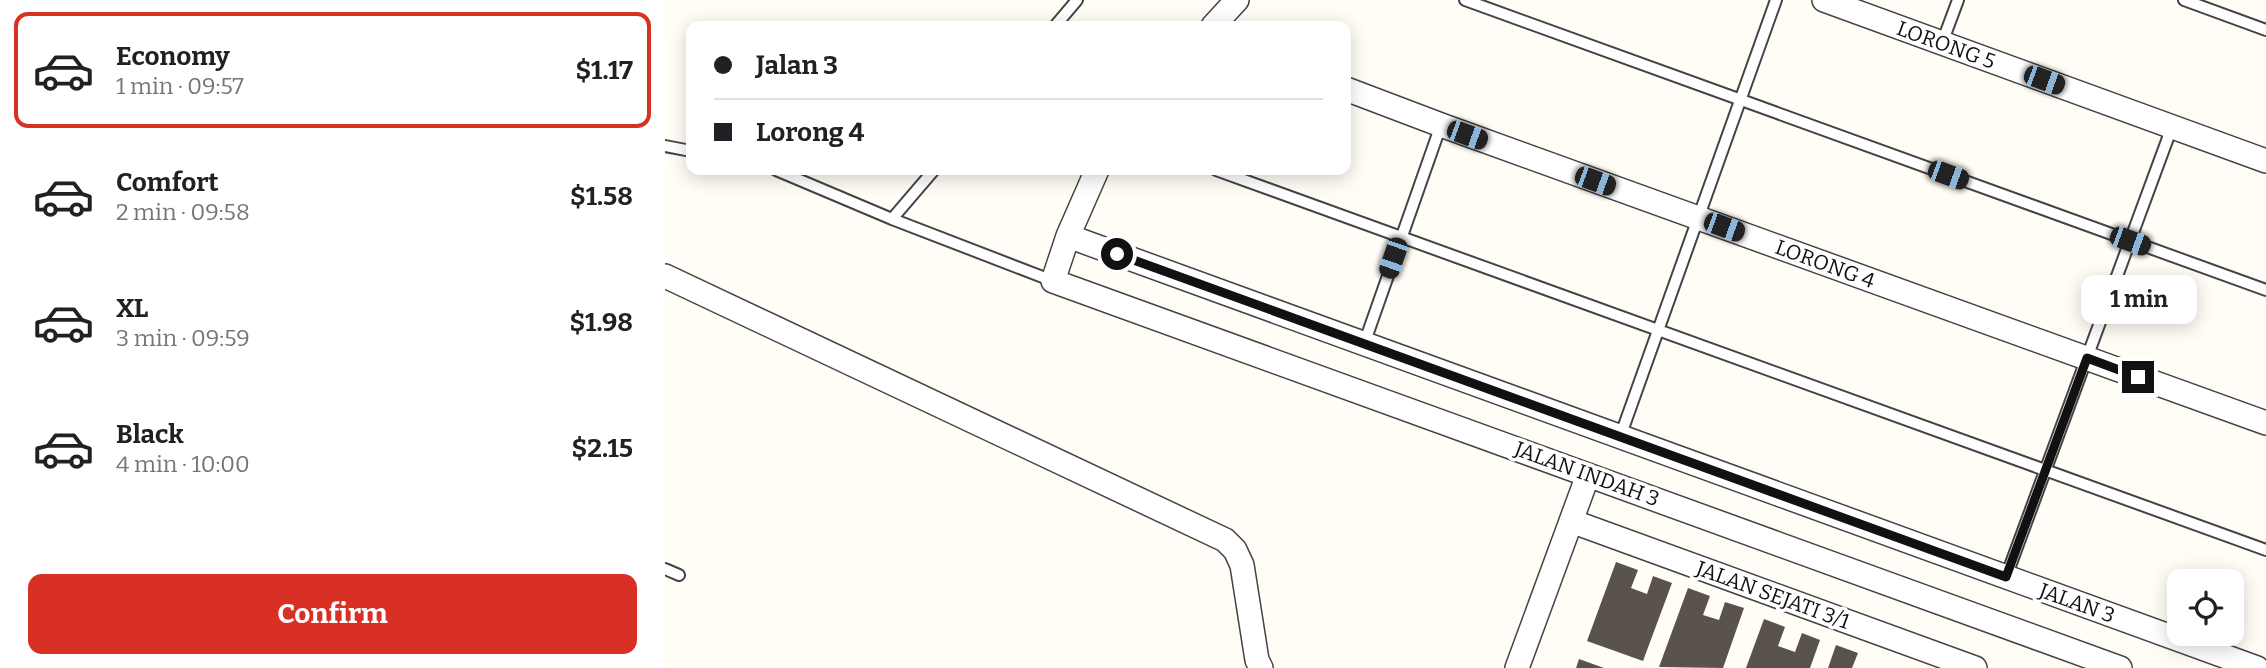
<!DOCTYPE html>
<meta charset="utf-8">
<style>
:root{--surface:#fff;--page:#f2f2f2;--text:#202124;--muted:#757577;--line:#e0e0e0;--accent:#d93025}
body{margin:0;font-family:Bitter,serif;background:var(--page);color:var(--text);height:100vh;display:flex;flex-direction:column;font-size:26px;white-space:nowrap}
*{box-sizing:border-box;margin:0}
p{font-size:23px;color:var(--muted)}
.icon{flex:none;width:38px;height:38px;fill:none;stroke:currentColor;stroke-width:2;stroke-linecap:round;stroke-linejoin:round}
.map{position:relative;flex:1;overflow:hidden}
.details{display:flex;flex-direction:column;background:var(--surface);width:665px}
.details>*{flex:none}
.top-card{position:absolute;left:21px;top:21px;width:665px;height:154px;border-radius:14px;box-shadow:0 4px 18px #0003;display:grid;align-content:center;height:154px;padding:0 28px;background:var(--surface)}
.fabs{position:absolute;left:1502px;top:569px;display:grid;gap:14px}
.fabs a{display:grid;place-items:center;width:77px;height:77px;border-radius:14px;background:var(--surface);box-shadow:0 4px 18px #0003;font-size:35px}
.end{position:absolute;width:32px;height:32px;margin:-16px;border:9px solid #111;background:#fff;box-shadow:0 0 0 4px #fff}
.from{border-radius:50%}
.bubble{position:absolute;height:49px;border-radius:14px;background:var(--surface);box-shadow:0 4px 18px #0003;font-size:23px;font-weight:700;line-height:49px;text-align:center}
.car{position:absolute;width:21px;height:42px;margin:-21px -10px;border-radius:9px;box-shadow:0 0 5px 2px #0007;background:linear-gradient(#222 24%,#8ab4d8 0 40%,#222 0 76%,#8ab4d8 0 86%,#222 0)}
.top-card b{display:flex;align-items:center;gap:24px;height:66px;font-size:26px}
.top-card b+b{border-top:2px solid var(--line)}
.top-card i{width:18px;height:18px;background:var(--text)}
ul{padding:12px 0 0;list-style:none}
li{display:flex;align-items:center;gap:21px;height:116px;margin:0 14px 10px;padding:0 14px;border:4px solid transparent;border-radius:14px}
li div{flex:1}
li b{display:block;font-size:26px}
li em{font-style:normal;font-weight:700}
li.active{border-color:var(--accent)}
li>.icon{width:63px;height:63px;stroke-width:1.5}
.button{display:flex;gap:14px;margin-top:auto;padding:14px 28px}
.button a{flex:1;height:80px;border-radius:14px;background:var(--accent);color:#fff;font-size:28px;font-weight:700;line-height:80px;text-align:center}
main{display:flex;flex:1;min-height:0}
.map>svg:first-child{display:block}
.building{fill:#5a524d}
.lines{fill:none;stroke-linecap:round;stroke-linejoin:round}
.lane-casing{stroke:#444;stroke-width:14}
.street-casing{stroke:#444;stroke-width:26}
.lane{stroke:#fff;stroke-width:10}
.street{stroke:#fff;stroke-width:23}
.route{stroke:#111;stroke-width:9}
.labels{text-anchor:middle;stroke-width:7;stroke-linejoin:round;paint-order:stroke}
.street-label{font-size:21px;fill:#111;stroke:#fff}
</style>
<main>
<section class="details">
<ul>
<li class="active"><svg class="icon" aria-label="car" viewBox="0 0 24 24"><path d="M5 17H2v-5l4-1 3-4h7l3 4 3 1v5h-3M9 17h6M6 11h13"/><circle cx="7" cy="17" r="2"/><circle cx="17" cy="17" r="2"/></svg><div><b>Economy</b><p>1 min · 09:57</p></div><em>$1.17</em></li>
<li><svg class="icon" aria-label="car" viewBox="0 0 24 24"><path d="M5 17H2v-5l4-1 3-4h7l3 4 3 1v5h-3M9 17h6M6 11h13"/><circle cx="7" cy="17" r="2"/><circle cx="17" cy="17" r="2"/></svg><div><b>Comfort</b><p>2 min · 09:58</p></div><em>$1.58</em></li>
<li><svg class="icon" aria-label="car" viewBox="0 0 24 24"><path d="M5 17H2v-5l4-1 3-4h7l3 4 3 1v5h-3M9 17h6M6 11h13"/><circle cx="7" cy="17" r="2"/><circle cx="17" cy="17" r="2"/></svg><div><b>XL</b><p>3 min · 09:59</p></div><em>$1.98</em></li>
<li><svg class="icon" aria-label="car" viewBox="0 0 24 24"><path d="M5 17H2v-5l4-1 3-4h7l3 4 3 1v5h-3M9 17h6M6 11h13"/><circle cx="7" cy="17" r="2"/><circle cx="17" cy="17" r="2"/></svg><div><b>Black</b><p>4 min · 10:00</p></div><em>$2.15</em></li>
</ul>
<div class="button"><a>Confirm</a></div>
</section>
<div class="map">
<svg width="1601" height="668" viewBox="0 0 1601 668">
<rect width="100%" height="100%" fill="#fffdf5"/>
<!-- building -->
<path class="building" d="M951 562 973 570 966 588 982 594 988 576 1007 583 978 661 922 641Z
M1023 588 1045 596 1038 615 1054 620 1060 602 1079 608 1058 668 994 667Z
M1099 619 1120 627 1113 646 1130 652 1137 633 1155 640 1145 668H1081Z
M1171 645 1193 653 1187 668H1163Z
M914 659 939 668H911Z"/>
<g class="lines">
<!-- lane casing -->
<g class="lane-casing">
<path id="lane" d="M800 0 1601 290
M1519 0 1601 30
M390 26 412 0
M1277 43 1293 0
M0 146 26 151
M111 170 227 219
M269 170 227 219 388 281
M551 170 1601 550
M699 344 776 125
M955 437 1111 0
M0 569 14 575
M1341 577 1507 127"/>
</g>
<!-- street casing -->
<g class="street-casing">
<path id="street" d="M1159 0 1601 161
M548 26 572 0
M681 89 776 125 1601 423
M432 170 403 236 388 281 1455 668
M403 236 1592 668
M0 276 560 540 570 550 577 565 592 660 596 668
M906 521 1310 668
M852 668 923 475"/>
</g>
<!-- lane -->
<use href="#lane" class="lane"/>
<!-- street -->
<use href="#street" class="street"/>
</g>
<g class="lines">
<!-- route -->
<path class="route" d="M452 254 1341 577 1422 358 1473 377"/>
</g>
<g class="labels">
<!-- street labels -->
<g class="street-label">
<text transform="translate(1281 45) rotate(20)" y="7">LORONG 5</text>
<text transform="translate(1160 264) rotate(20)" y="7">LORONG 4</text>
<text transform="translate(922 474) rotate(20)" y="7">JALAN INDAH 3</text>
<text transform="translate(1108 595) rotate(20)" y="7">JALAN SEJATI 3/1</text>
<text transform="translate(1412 603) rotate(20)" y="7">JALAN 3</text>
</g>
</g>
</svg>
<div class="fabs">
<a><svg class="icon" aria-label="locate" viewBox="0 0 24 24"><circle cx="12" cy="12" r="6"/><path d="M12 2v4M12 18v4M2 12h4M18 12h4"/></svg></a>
</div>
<i class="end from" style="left:452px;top:254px"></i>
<i class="end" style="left:1473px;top:377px"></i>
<div class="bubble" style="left:1416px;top:275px;width:116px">1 min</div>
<i class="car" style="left:1379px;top:80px;rotate:110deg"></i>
<i class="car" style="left:802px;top:135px;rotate:110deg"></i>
<i class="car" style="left:1283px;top:175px;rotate:110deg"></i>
<i class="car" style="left:930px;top:181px;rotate:110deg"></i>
<i class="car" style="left:1059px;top:227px;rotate:110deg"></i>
<i class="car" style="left:1465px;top:241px;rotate:110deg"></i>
<i class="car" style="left:728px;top:258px;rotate:199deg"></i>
<div class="top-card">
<b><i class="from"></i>Jalan 3</b>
<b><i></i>Lorong 4</b>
</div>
</div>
</main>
